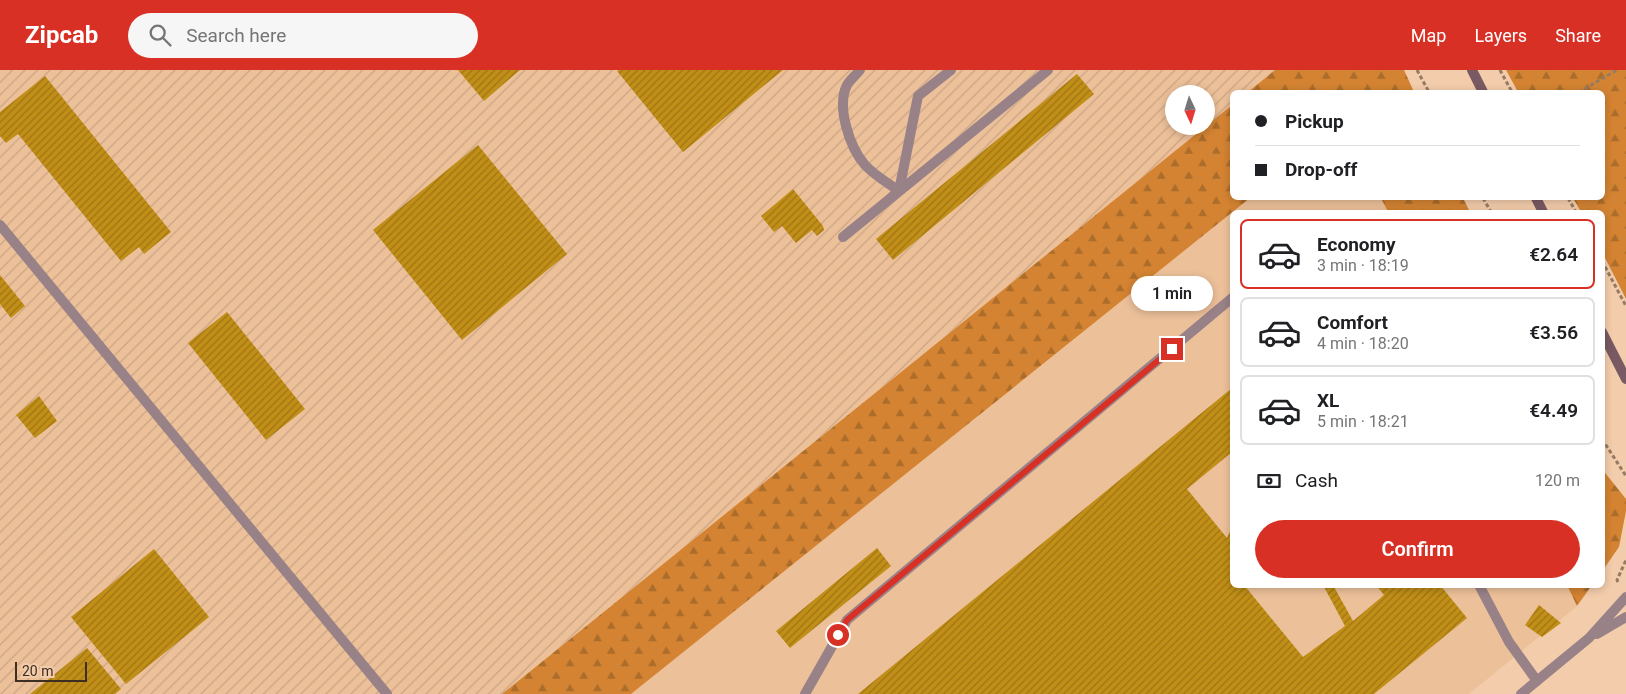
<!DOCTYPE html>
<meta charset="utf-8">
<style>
:root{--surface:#fff;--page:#f6f6f6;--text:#202124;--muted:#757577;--line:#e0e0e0;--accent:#d93025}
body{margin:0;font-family:Roboto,sans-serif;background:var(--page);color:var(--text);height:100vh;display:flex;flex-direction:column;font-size:19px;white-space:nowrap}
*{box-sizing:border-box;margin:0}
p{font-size:16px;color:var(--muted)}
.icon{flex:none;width:28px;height:28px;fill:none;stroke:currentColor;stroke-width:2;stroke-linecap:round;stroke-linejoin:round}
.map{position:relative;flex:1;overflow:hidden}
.side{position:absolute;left:1230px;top:140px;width:375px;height:378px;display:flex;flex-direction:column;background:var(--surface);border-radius:8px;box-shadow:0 2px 8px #0003}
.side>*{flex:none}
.top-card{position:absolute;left:1230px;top:20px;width:375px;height:110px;border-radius:8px;box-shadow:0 2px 8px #0003;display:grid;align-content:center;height:110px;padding:0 25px;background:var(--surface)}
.needle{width:32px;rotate:176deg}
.buttons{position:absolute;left:1165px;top:15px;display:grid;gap:10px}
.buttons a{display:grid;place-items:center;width:50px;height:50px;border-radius:50%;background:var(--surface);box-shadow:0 2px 8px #0003;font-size:25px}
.scale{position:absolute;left:15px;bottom:12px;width:72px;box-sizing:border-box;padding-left:5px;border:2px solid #3d2e21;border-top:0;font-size:14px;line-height:18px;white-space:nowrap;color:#3d2e21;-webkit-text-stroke:4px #f3ccab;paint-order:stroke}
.end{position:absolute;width:22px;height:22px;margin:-11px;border:6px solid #d93025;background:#fff;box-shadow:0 0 0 2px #fff}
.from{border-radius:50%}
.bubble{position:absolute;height:35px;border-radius:18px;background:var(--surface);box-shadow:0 2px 8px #0003;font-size:16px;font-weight:600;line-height:35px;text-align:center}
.top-card b{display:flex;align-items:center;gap:18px;height:48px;font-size:19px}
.top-card b+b{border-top:1px solid var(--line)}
.top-card i{width:12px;height:12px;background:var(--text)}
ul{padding:9px 0 0;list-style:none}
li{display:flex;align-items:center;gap:15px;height:70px;margin:0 10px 8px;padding:0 15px;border:2px solid var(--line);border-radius:8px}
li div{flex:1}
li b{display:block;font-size:19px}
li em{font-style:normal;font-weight:600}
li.current{border-color:var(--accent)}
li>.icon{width:45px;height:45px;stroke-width:1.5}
.pay{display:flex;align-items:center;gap:12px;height:55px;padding:0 25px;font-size:19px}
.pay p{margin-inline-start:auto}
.cta{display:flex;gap:10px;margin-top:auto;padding:10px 25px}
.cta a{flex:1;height:58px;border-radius:30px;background:var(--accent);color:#fff;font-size:20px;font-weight:600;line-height:58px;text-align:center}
header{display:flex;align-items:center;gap:30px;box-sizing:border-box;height:70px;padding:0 25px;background:var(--accent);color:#fff}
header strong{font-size:24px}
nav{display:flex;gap:28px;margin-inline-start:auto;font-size:18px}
.search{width:350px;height:45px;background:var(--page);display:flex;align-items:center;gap:12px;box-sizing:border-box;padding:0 18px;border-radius:28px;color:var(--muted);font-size:19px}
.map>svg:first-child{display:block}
.built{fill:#ecc099}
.industrial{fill:url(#industrial-furrows)}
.forest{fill:url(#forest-firs)}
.building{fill:url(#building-hatch)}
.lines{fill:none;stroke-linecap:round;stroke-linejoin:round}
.path{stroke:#967b64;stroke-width:3;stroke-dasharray:4 2.5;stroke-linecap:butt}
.service{stroke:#988287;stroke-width:10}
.tertiary{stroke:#988287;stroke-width:10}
.secondary{stroke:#795a62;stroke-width:10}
.route{stroke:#d93025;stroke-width:6}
</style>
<header>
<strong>Zipcab</strong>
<div class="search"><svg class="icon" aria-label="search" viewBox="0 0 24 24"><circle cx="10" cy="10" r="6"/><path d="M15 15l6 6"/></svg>Search here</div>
<nav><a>Map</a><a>Layers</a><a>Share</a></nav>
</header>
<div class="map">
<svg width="1626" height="624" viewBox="0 0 1626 624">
<defs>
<pattern id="industrial-furrows" width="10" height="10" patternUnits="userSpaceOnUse" patternTransform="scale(1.25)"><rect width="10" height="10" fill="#ecc099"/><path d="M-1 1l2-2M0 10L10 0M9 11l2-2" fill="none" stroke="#cba584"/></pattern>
<pattern id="forest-firs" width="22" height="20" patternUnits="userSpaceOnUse" patternTransform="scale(1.25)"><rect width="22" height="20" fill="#d38332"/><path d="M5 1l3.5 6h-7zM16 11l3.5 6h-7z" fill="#ac6c2a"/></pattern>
<pattern id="building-hatch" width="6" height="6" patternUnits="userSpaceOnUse" patternTransform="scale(1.25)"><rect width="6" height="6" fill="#c18f17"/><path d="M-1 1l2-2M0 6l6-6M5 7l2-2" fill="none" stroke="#9e7514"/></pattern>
</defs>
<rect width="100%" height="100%" fill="#f3ccab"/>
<!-- built -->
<path class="built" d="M1250 128H1381L1388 142H1232V515H1567L1577 536 1469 624H631Z"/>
<!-- industrial -->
<path class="industrial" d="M0 0H1275L1248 22H1232V35L1206 56V24H1174V56H1206L502 624H0Z"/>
<!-- forest -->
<path class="forest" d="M1275 0H1404L1414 22H1248Z
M1506 0H1626V229L1603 184 1602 142H1581L1573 128H1602V22H1518Z
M1232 35V128H1250L631 624H502Z
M1381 128H1463L1470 142H1388Z
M1602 399 1626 429V441L1619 477 1603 500Z
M1567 515H1592L1577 536Z"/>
<!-- building -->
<path class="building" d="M458 0H520L484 31Z
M619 0H783L683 82 617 1Z
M1077 4 1094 24 893 190 876 169Z
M45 6 171 162 144 184 139 177 121 191 18 64 6 73 0 66V42Z
M478 75 567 184 462 270 373 160Z
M793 119 823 156 824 160 817 166 812 160 796 173 782 156 774 162 761 146Z
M0 205 25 236 11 248 0 234Z
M227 242 305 339 266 370 188 273Z
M1232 318V382L1187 419 1227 468 1232 457V515H1244L1303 587 1345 556 1323 515H1333L1353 551 1384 525 1376 515H1440L1467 548 1374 624H858Z
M39 326 57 351 35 368 16 345Z
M877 478 891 496 790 578 776 561Z
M154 479 209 547 126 614 71 547Z
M1539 535 1561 553 1542 567 1525 555Z
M87 578 121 619 115 624H30Z"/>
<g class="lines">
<!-- path -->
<path class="path" d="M1417 0 1429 22
M1500 0 1512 22
M1579 22 1617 0
M1483 128 1491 142
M1568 128 1576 142
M1602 191 1626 236
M1602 369 1626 406
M1618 512 1617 510 1626 490"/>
<!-- service -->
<path class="service" d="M860 0C856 5 850 10 847 15 836 37 850 78 865 95 874 105 888 113 899 121L918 26 951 0
M0 155 387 624
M843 167 1048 0
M1479 515 1509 572 1537 611
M805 624 847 550 1232 228"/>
<!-- tertiary -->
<path class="tertiary" d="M1597 564 1626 547
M1521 624 1589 568 1626 527"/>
<!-- secondary -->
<path class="secondary" d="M1472 0 1483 22
M1536 128 1543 142
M1602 262 1626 309"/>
</g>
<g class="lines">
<!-- route -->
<path class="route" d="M838 565 847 550 1172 279"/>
</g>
</svg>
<div class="buttons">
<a><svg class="needle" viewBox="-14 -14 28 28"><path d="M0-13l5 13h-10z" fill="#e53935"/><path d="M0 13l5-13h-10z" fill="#757577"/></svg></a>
</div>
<div class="scale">20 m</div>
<i class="end from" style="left:838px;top:565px"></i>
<i class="end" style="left:1172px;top:279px"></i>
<div class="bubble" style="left:1131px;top:206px;width:82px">1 min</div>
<div class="top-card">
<b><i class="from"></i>Pickup</b>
<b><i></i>Drop-off</b>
</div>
<section class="side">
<ul>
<li class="current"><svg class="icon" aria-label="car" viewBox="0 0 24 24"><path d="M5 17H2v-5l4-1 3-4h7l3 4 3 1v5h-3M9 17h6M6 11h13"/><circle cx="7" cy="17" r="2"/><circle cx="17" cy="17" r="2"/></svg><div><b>Economy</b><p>3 min · 18:19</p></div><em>€2.64</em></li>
<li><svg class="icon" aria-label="car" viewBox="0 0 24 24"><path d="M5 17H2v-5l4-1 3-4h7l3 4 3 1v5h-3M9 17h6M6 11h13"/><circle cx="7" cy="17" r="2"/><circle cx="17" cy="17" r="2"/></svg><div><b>Comfort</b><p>4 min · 18:20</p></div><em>€3.56</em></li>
<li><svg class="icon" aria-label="car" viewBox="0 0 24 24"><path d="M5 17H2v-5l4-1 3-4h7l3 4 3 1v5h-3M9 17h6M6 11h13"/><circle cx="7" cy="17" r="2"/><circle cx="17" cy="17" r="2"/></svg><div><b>XL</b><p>5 min · 18:21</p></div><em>€4.49</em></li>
</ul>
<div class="pay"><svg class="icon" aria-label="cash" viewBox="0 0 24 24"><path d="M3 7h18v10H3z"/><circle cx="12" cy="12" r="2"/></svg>Cash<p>120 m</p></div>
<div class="cta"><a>Confirm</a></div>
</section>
</div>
